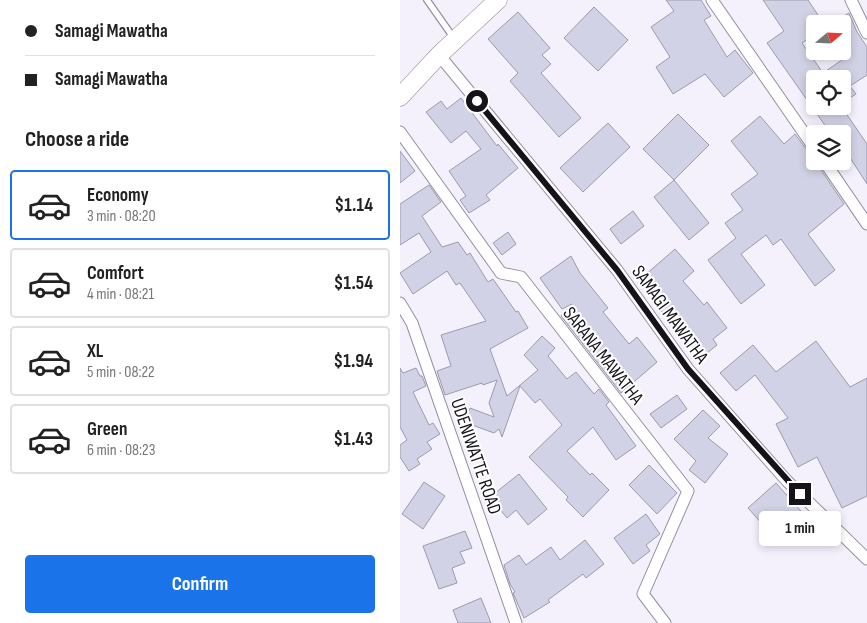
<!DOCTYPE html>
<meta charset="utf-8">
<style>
:root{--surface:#fff;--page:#f2f2f2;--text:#222;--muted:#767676;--line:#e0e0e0;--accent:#1a73e8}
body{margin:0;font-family:"Sofia Sans Condensed",sans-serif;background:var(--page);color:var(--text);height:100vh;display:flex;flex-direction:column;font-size:19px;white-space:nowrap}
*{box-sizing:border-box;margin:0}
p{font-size:16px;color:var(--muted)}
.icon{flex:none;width:28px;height:28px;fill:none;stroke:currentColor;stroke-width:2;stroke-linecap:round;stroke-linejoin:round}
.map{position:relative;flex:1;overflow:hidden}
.side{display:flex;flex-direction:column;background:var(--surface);width:400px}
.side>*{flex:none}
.top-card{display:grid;align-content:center;height:110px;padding:0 25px;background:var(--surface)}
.needle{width:32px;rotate:71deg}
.tools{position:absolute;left:406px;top:15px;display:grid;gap:10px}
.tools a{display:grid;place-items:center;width:45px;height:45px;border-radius:5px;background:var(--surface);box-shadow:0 2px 8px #0003;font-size:25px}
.end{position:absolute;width:22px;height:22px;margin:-11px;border:6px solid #151219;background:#fff;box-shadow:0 0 0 2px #fff}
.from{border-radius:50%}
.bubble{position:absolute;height:35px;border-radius:5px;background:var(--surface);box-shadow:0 2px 8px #0003;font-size:16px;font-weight:700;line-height:35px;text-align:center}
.top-card b{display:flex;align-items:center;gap:18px;height:48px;font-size:19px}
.top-card b+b{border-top:1px solid var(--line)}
.top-card i{width:12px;height:12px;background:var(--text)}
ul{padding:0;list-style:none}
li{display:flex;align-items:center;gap:15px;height:70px;margin:0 10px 8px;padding:0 15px;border:2px solid var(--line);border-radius:5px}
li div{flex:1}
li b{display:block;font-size:19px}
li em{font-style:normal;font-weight:700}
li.selected{border-color:var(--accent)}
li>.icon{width:45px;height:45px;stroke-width:1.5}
h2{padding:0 25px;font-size:22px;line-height:60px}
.primary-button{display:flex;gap:10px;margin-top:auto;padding:10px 25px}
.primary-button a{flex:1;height:58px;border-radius:5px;background:var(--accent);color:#fff;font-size:20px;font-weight:700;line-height:58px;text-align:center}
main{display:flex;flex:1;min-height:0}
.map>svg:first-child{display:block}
.building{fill:#d2d2e6;stroke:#9b9bae}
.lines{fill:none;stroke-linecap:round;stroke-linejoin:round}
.lane-casing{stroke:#968fa1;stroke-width:8}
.street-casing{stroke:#968fa1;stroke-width:13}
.primary-casing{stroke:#968fa1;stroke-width:19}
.lane{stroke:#fff;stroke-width:5.5}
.street{stroke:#fff;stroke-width:11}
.primary{stroke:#fff;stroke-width:18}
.route{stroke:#151219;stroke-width:6}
.labels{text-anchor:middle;stroke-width:4;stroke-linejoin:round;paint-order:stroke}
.street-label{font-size:19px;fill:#151219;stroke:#fff}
</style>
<main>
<section class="side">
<div class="top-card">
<b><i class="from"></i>Samagi Mawatha</b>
<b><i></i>Samagi Mawatha</b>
</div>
<h2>Choose a ride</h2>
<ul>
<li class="selected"><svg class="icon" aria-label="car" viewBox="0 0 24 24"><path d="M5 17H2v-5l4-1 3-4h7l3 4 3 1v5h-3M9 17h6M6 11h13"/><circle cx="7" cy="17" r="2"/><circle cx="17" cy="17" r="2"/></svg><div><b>Economy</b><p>3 min · 08:20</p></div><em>$1.14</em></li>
<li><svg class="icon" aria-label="car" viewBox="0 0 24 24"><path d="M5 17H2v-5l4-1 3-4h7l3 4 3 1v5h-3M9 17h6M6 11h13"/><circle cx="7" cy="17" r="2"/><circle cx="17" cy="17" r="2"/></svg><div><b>Comfort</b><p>4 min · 08:21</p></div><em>$1.54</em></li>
<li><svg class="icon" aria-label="car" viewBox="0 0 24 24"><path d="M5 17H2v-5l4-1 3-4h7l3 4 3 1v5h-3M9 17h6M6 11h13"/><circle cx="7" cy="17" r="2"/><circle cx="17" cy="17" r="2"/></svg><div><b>XL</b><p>5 min · 08:22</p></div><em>$1.94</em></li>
<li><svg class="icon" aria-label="car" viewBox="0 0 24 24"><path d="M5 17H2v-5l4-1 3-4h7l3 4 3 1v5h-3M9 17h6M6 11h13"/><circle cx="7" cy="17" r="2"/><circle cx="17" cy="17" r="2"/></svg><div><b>Green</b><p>6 min · 08:23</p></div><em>$1.43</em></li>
</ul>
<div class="primary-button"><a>Confirm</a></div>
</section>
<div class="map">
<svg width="467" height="623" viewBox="0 0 467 623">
<rect width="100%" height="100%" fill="#f5f1fc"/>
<!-- building -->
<path class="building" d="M266 0H301L311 16 304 20 327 57 335 50 353 73 324 97 305 74 273 94 256 67 270 57 251 27 274 11Z
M363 0H408L424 24H406L414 35 402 43 423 73 449 55 442 44V17L449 13 457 32 467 47V75L450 86 456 94 442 103V79H415V106H441L467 144V184L447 153 442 156V134H431L367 43 384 31Z
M194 7 228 40 198 71 164 38Z
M118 12 150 48 142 55 151 64 141 73 181 118 159 137 110 81 118 73 88 39Z
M61 98 97 146 98 144 118 168 86 195 90 200 69 213 60 200 66 196 49 171 81 149 66 131 51 143 26 112 41 101 47 109Z
M278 114 309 145 274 180 243 149Z
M360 116 384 144 395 134 409 153 415 156V161L444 204 408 234 435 270 415 286 381 239 373 245 366 235 341 254 365 285 341 304 308 260 336 238 325 223 343 210 331 194 358 174 331 141Z
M208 123 230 147 183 192 160 168Z
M0 151 15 171 0 183Z
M274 180 309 223 289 240 254 197Z
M29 185 41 202 22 216 42 247 58 242 67 255 70 253 88 282 93 279 116 312 118 311 128 328 90 349 107 396 138 370 124 355 142 336 155 348 148 356 167 379 176 372 194 394 199 389 209 402 206 405 236 446 216 460 193 427 167 451 190 475 192 473 209 490 183 517 166 500 168 497 129 457 162 425 140 399 135 403 120 386 102 437 99 429 94 433 64 422 70 408 94 417 89 403 97 380 83 385 82 383 45 395 37 371 51 366 41 335 86 321 60 283 56 285 47 271 13 294 0 273 31 252 19 233 0 245V204Z
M233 211 244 226 221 244 210 229Z
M108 232 116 244 102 255 93 243Z
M275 249 294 271 283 281 304 305 307 302 327 328 313 339 317 345 301 358 252 300 260 293 244 276Z
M171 256 180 273 208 308 203 312 229 344 237 337 257 362 221 393 161 316 172 304 162 309 140 278Z
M416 341 450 387 467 378V496L442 508 417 457 398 467 376 424 388 418 355 375 336 391 320 373 353 345 376 372Z
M0 368 3 373 16 368 20 376H22L26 386 13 392 29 425 33 423 40 434 27 442 32 449 17 459 20 464 9 471 0 457V445L7 440 0 427Z
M277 395 287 409 261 428 250 414Z
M303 410 320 426 308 438 328 454 305 483 289 470 296 461 274 439Z
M249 465 277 493 257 514 229 485Z
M119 474 147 509 128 525 116 510 107 518 90 497Z
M24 482 45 496 23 529 2 514Z
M376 483 408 519 379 543 348 508Z
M246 514 260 534 246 545 250 551 233 564 214 538Z
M65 531 72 548 60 552 65 563 52 568 57 583 39 589 23 546Z
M185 540 204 564 186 578 183 574 148 600 150 602 124 618 113 593 115 592 110 584 104 565 119 555 126 565 151 547 160 560Z
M81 598 91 623H58L53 610Z"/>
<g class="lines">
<!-- lane casing -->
<g class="lane-casing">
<path id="lane" d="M27 0 53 37"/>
</g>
<!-- street casing -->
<g class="street-casing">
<path id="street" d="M312 0 415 149
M451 0 467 33
M39 55 217 270 288 369 387 481 467 559
M0 132 101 273 121 277 288 491 243 594 265 623
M424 161 467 224
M0 303 12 323 116 623"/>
</g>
<!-- primary casing -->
<g class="primary-casing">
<path id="primary" d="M0 97 39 55 98 0"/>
</g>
<!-- lane -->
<use href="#lane" class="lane"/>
<!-- street -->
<use href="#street" class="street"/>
<!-- primary -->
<use href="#primary" class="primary"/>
</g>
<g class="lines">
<!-- route -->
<path class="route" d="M77 101 217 270 288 369 400 494"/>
</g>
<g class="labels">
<!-- street labels -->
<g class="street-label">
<text transform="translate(271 314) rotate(54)" y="7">SAMAGI MAWATHA</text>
<text transform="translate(204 355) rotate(52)" y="7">SARANA MAWATHA</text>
<text transform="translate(77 456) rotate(71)" y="7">UDENIWATTE ROAD</text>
</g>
</g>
</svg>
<div class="tools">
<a><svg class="needle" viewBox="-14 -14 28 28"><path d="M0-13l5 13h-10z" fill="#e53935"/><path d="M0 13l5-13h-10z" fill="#767676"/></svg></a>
<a><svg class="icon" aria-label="locate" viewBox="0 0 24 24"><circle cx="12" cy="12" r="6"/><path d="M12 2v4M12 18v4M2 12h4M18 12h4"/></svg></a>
<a><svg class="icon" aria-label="layers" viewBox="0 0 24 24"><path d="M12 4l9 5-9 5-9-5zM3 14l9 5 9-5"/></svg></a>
</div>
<i class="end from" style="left:77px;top:101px"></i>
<i class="end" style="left:400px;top:494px"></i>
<div class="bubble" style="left:359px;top:511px;width:82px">1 min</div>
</div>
</main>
